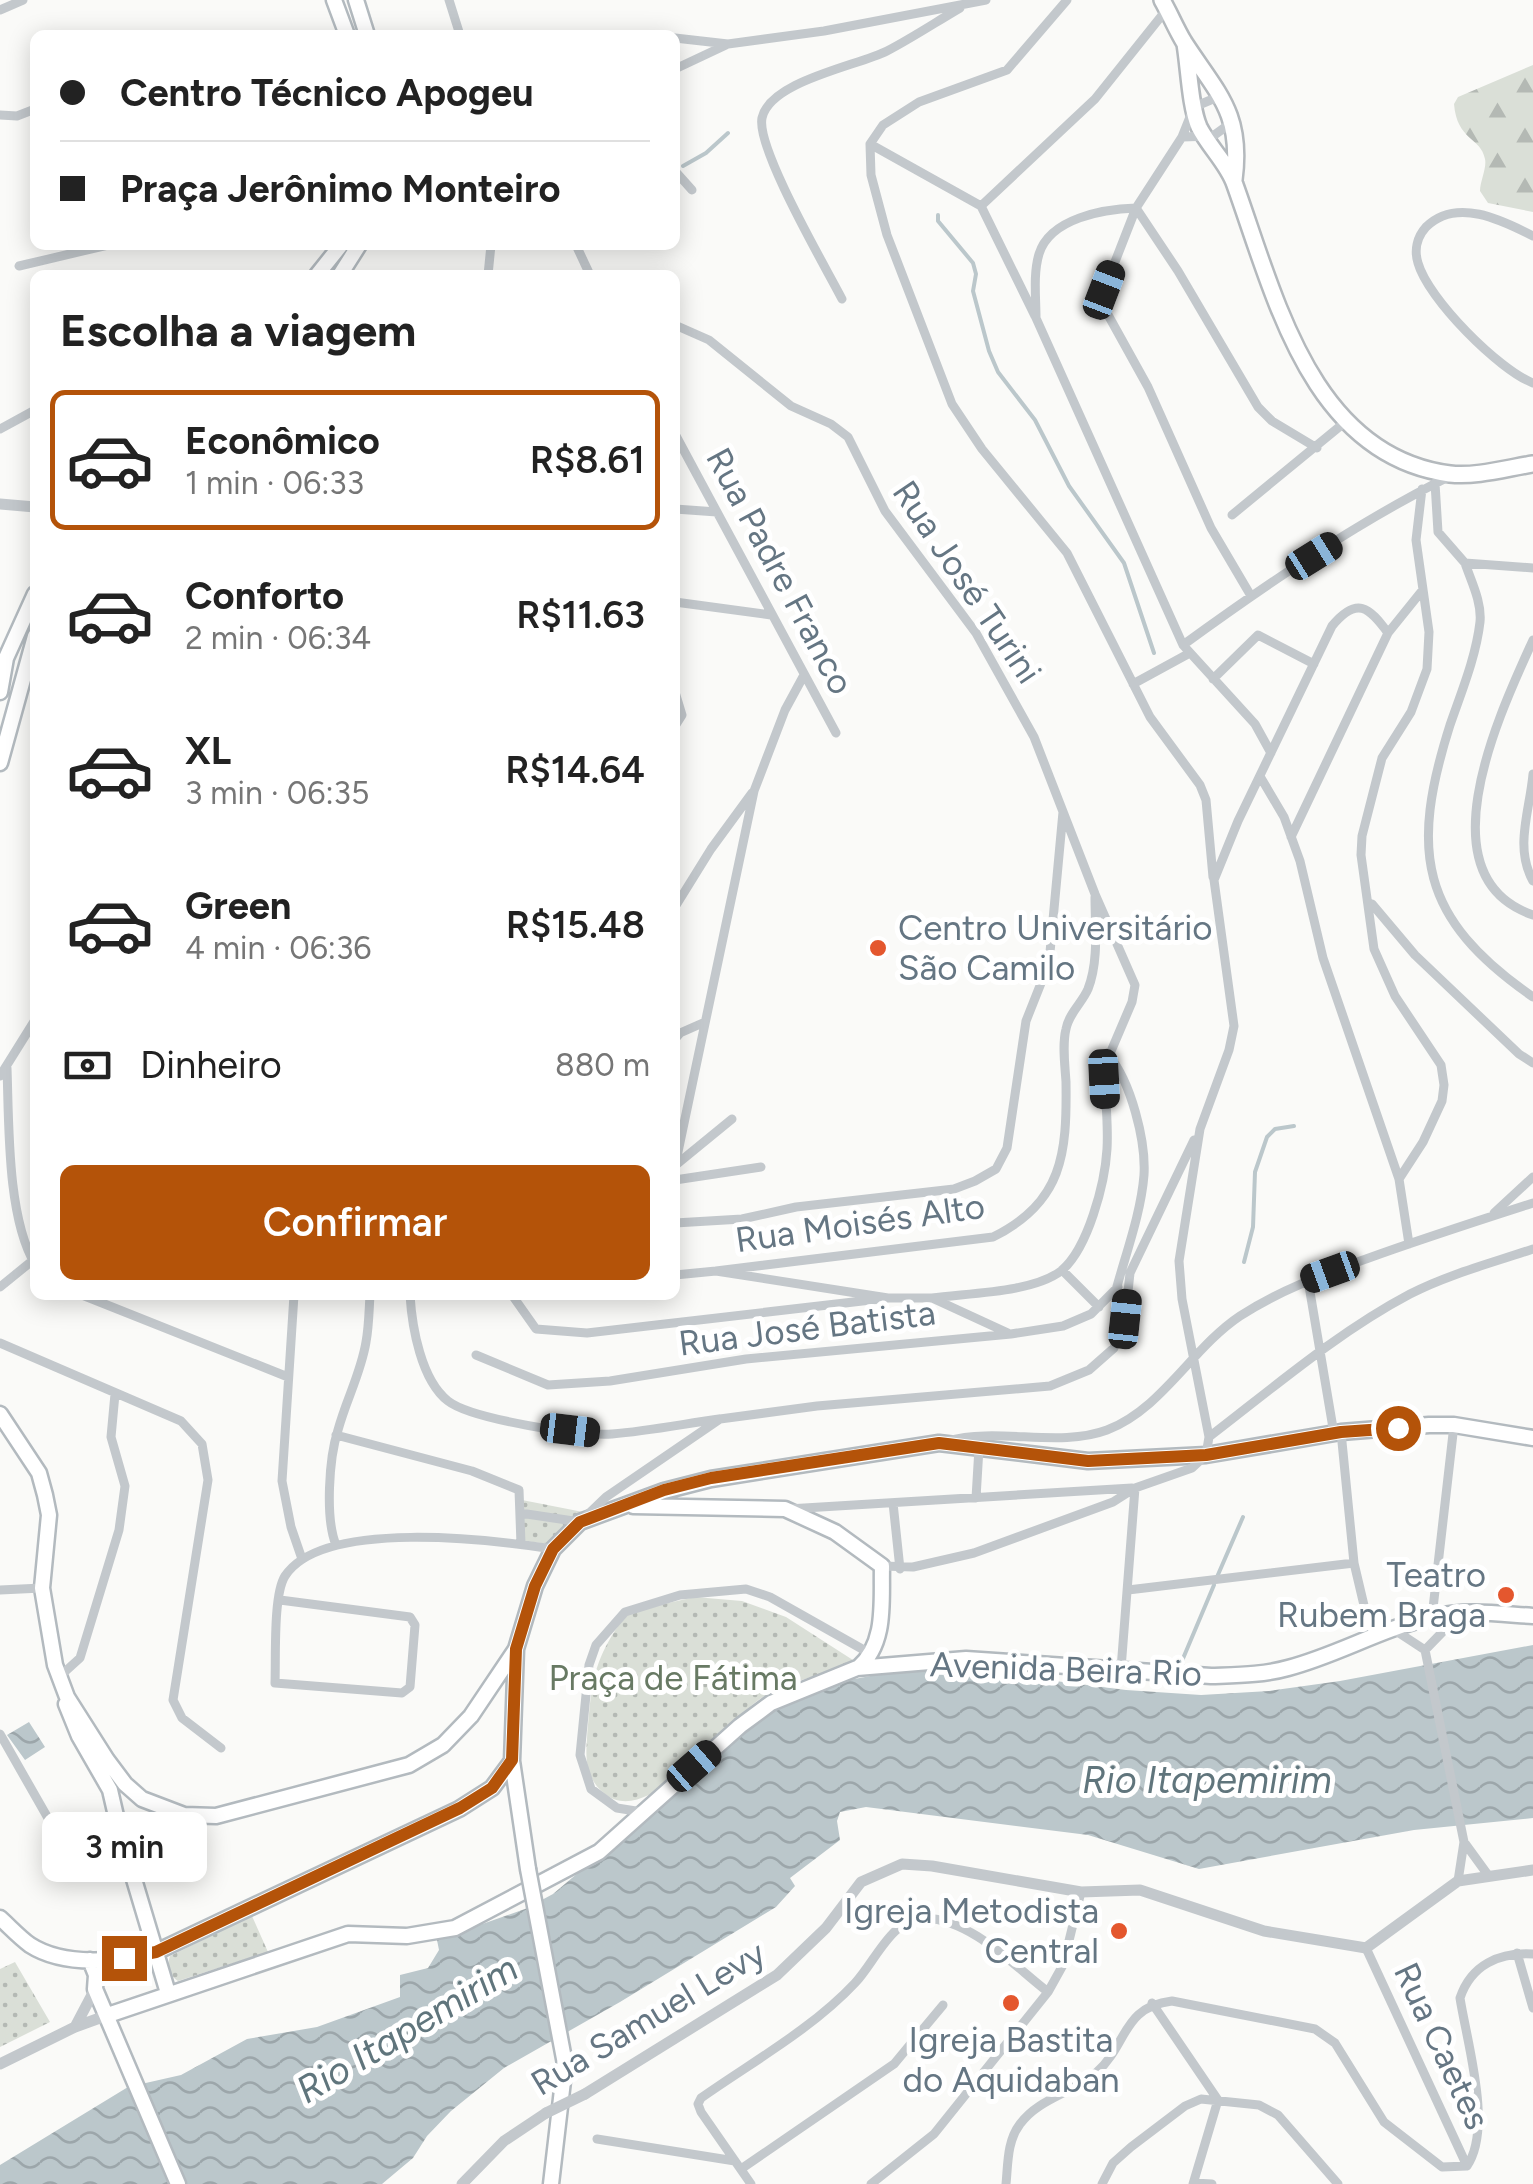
<!DOCTYPE html>
<html lang="pt">
<meta charset="utf-8">
<style>
:root{--surface:#fff;--page:#f2f2f2;--text:#222;--muted:#767676;--line:#e0e0e0;--accent:#b45309}
body{margin:0;font-family:Figtree,sans-serif;background:var(--page);color:var(--text);height:100vh;display:flex;flex-direction:column;font-size:38px;white-space:nowrap}
*{box-sizing:border-box;margin:0}
p{font-size:32px;color:var(--muted)}
.icon{flex:none;width:55px;height:55px;fill:none;stroke:currentColor;stroke-width:2;stroke-linecap:round;stroke-linejoin:round}
.map{position:relative;flex:1;overflow:hidden}
.sheet{position:absolute;left:30px;top:270px;width:650px;height:1030px;display:flex;flex-direction:column;background:var(--surface);border-radius:15px;box-shadow:0 5px 25px #0003}
.sheet>*{flex:none}
.top-card{position:absolute;left:30px;top:30px;width:650px;height:220px;border-radius:15px;box-shadow:0 5px 25px #0003;display:grid;align-content:center;height:220px;padding:0 30px;background:var(--surface)}
.end{position:absolute;width:45px;height:45px;margin:-22px;border:12px solid #b45309;background:#fff;box-shadow:0 0 0 5px #fff}
.from{border-radius:50%}
.bubble{position:absolute;height:70px;border-radius:15px;background:var(--surface);box-shadow:0 5px 25px #0003;font-size:32px;font-weight:600;line-height:70px;text-align:center}
.car{position:absolute;width:30px;height:60px;margin:-30px -15px;border-radius:12px;box-shadow:0 0 8px 2px #0007;background:linear-gradient(#222 24%,#8ab4d8 0 40%,#222 0 76%,#8ab4d8 0 86%,#222 0)}
.top-card b{display:flex;align-items:center;gap:35px;height:95px;font-size:38px}
.top-card b+b{border-top:2px solid var(--line)}
.top-card i{width:25px;height:25px;background:var(--text)}
ul{padding:0;list-style:none}
li{display:flex;align-items:center;gap:30px;height:140px;margin:0 20px 15px;padding:0 10px;border:5px solid transparent;border-radius:15px}
li div{flex:1}
li b{display:block;font-size:38px}
li em{font-style:normal;font-weight:600}
li.on{border-color:var(--accent)}
li>.icon{width:90px;height:90px;stroke-width:1.5}
h2{padding:0 30px;font-size:45px;line-height:120px}
.pay{display:flex;align-items:center;gap:25px;height:110px;padding:0 30px;font-size:38px}
.pay p{margin-inline-start:auto}
.action{display:flex;gap:20px;margin-top:auto;padding:20px 30px}
.action a{flex:1;height:115px;border-radius:15px;background:var(--accent);color:#fff;font-size:40px;font-weight:600;line-height:115px;text-align:center}
.map>svg:first-child{display:block}
.forest{fill:url(#forest-firs)}
.park{fill:url(#park-dots)}
.water{fill:url(#water-waves)}
.lines{fill:none;stroke-linecap:round;stroke-linejoin:round}
.stream{stroke:#bbc7cb;stroke-width:4}
.secondary-casing{stroke:#b3babf;stroke-width:19}
.trunk-casing{stroke:#b4b9bd;stroke-width:20}
.minor{stroke:#c3c8cc;stroke-width:9}
.tertiary{stroke:#c3c8cc;stroke-width:11}
.secondary{stroke:#fff;stroke-width:14}
.trunk{stroke:#fff;stroke-width:15}
.secondary-bridge-casing{stroke:#b3babf;stroke-width:19;stroke-linecap:butt}
.tertiary-bridge{stroke:#c3c8cc;stroke-width:11}
.secondary-bridge{stroke:#fff;stroke-width:14}
.route{stroke:#b45309;stroke-width:12}
.poi-dot{fill:#e4572e;stroke:#fff;stroke-width:4}
.labels{text-anchor:middle;stroke-width:10;stroke-linejoin:round;paint-order:stroke}
.street-label{font-size:35px;fill:#657683;stroke:#fff}
.poi-label{font-size:35px;fill:#657683;stroke:#fff;text-anchor:end}
.park-label{font-size:35px;fill:#687a64;stroke:#fff}
.water-label{font-size:38px;font-style:italic;fill:#60757c;stroke:#fff}
</style>
<div class="map">
<svg width="1533" height="2184" viewBox="0 0 1533 2184">
<defs>
<pattern id="forest-firs" width="22" height="20" patternUnits="userSpaceOnUse" patternTransform="scale(2.5)"><rect width="22" height="20" fill="#dadfd7"/><path d="M5 1l3.5 6h-7zM16 11l3.5 6h-7z" fill="#b4b9b4"/></pattern>
<pattern id="park-dots" width="8" height="8" patternUnits="userSpaceOnUse" patternTransform="scale(2.5)"><rect width="8" height="8" fill="#dadfd7"/><path d="M2 2h.1M6 6h.1" fill="none" stroke="#b4b9b4" stroke-width="1.8" stroke-linecap="round"/></pattern>
<pattern id="water-waves" width="16" height="10" patternUnits="userSpaceOnUse" patternTransform="scale(2.5)"><rect width="16" height="10" fill="#bbc7cb"/><path d="M0 5q4-4 8 0t8 0" fill="none" stroke="#9ca6aa"/></pattern>
</defs>
<rect width="100%" height="100%" fill="#fafaf8"/>
<!-- forest -->
<path class="forest" d="M1533 65V212L1488 203 1480 191C1480 181 1487 168 1485 159 1481 137 1457 141 1454 104L1458 97Z"/>
<!-- park -->
<path class="park" d="M522 1500 583 1512 549 1544 525 1541Z
M695 1597 742 1601 786 1617 856 1662C827 1673 790 1681 763 1697 726 1719 651 1830 605 1794 587 1780 585 1761 587 1739 592 1680 592 1661 628 1612Z
M252 1916 268 1952 178 1981C168 1975 167 1966 170 1956Z
M15 1962 50 2022 0 2047V1969Z"/>
<!-- water -->
<path class="water" d="M1533 1645V1818L1414 1830 1199 1869 1088 1835 866 1807 840 1812 837 1821 840 1840 790 1878 795 1886 776 1907 620 2002 504 2068 451 2111 427 2136 413 2158 382 2184H0V2165L128 2087 181 2075 247 2039 317 2027 400 1997V1975L428 1968 439 1950 437 1940 525 1909 553 1894 768 1713 788 1701 838 1682 914 1668 960 1663 985 1672 1126 1690 1201 1695 1269 1691 1340 1681Z
M29 1722 45 1747 25 1760 7 1735Z"/>
<g class="lines">
<!-- stream -->
<path class="stream" d="M683 166 706 153 728 133
M938 215V221L973 263 976 274 973 291 989 351 998 372 1035 420 1069 486 1124 563 1154 653
M1244 1262 1253 1227 1255 1172 1267 1137 1275 1129 1294 1126
M1217 1577 1243 1517
M1179 1668 1214 1585"/>
<!-- secondary casing -->
<g class="secondary-casing">
<path id="secondary" d="M334 0 347 35
M356 0 367 35
M317 275 341 245
M340 275 359 245
M0 692 6 658 35 594
M0 763 35 636
M0 1414 39 1473 45 1495 49 1515 42 1588 55 1665 67 1697 107 1760 125 1784 142 1799 184 1815 216 1816 409 1765 443 1745 471 1716 516 1649
M633 1506 785 1509 835 1532 882 1566C881 1601 887 1643 858 1668
M66 1704 79 1736 110 1790 119 1829 168 1993
M528 1869 512 1761 516 1649 535 1586 553 1549 580 1522 664 1491 711 1479 939 1443 1088 1461 1206 1455 1341 1432 1429 1425H1454L1533 1438
M0 1918C10 1927 19 1937 30 1945 64 1967 119 1962 156 1952L459 1809 492 1788 512 1761
M90 1960 96 1975 95 1989 178 2184
M108 2015 348 1934 407 1936 455 1928 599 1852 740 1726 771 1703 857 1668 966 1659 1211 1676C1237 1675 1263 1675 1288 1668 1338 1655 1382 1628 1433 1617 1466 1609 1500 1614 1533 1616
M551 2184 565 2064"/>
</g>
<!-- trunk casing -->
<g class="trunk-casing">
<path id="trunk" d="M1162 0C1170 14 1176 29 1184 42 1217 93 1243 113 1234 180
M1185 44C1189 68 1190 106 1199 127 1209 147 1228 164 1235 185 1275 296 1311 456 1450 474 1476 477 1507 468 1533 464"/>
</g>
<!-- minor -->
<path class="minor" d="M449 0 460 35
M1067 0 1007 70 919 102 883 125 870 144 871 175 887 235 952 404 982 449 1067 553 1150 717 1200 785 1206 800 1213 877
M0 10 23 0
M245 35H250
M675 38 728 44 824 31 986 0
M675 69 726 45
M1221 100 1213 99 1194 107 1182 137 1136 208C1104 209 1050 218 1039 254 1033 274 1036 298 1036 318L1183 645 1255 724 1271 753
M0 115 17 116 35 109
M1182 137 1213 136 1231 123
M870 144 981 206
M675 171 692 190
M981 206 1095 99 1167 9
M981 206 1035 316
M1136 208 1104 290 1107 313 1148 387 1211 528 1251 596
M1136 208 1178 271 1258 407 1272 421 1317 448
M1533 236C1502 220 1456 197 1426 227 1417 237 1414 250 1418 263 1428 299 1499 370 1533 383
M576 245 590 275
M19 266 108 245
M488 275 491 245
M842 299C825 266 756 148 762 118 770 81 857 66 887 51 912 38 936 22 960 8
M675 325 709 340 791 406 831 424 848 437 885 511 976 633 1034 737 1095 894 1135 985 1132 1002 1109 1056C1131 1082 1146 1141 1144 1175 1141 1213 1126 1253 1116 1290
M0 429 35 410
M675 434 836 733
M1435 483 1438 532 1465 563 1533 568
M675 509 717 512
M1232 515 1344 423
M1465 563C1471 581 1482 602 1480 622 1476 657 1461 693 1450 725 1410 851 1419 918 1533 997
M675 602 771 615
M1533 640C1501 711 1421 877 1533 915
M1183 645C1267 584 1356 523 1450 476
M1213 679 1258 635 1314 664
M1133 684 1188 654
M675 692 682 715 675 726
M1533 774C1530 810 1514 847 1533 881
M1261 778 1284 817 1300 861 1323 958 1399 1179 1409 1244
M1291 837 1388 633 1421 592
M1372 904 1415 955 1519 1054 1533 1063
M675 907 711 849 752 793
M675 1039 680 1033 705 1022
M7 1068C9 1123 7 1218 35 1264
M0 1076 35 1020
M677 1164 732 1119
M675 1166 754 791 785 710 804 675
M1399 1179 1423 1142 1442 1101 1444 1085 1441 1065 1395 996 1374 949 1361 855 1362 836 1382 758 1411 712 1427 669 1429 632 1416 540 1422 489
M675 1180 761 1167
M1494 1213 1533 1177
M675 1223 742 1219 796 1207 954 1189 975 1181 996 1169 1007 1148 1026 1021 1049 963 1063 812
M1062 1270 1099 1307
M716 1271 993 1237C1063 1202 1067 1154 1066 1082 1065 1065 1062 1045 1066 1029 1069 1013 1082 1003 1088 989 1099 961 1095 926 1095 897
M675 1275 716 1271 888 1298H932L1008 1333
M1308 1280 1334 1434
M0 1287 32 1261
M82 1295 288 1377
M294 1295 282 1481 291 1527 302 1559
M410 1295C412 1327 421 1380 448 1401 471 1419 582 1437 612 1434 648 1431 683 1424 719 1419
M512 1295 536 1329 587 1333 888 1298
M932 1298C967 1293 1032 1293 1061 1271 1088 1249 1105 1183 1107 1149 1109 1117 1102 1088 1109 1056
M0 1343 181 1421 202 1444 208 1480 173 1700 182 1718 221 1748
M476 1355 548 1385 610 1381 746 1359 1011 1334 1063 1326 1091 1314 1118 1287
M1341 1432 1354 1563 1371 1635
M336 1435 472 1471 519 1490 521 1544
M1209 1437C1273 1388 1338 1332 1410 1294 1449 1274 1492 1263 1533 1249
M947 1441C999 1427 1059 1448 1107 1430 1162 1409 1192 1348 1240 1316 1280 1290 1322 1275 1366 1259 1421 1239 1477 1221 1533 1203
M976 1498 979 1448
M893 1503 900 1569
M788 1509 1132 1488
M520 1513 580 1522 606 1497 720 1419 817 1406 1050 1386 1089 1370 1114 1348 1125 1319 1130 1273 1194 1140
M336 1545C325 1518 329 1458 338 1430 346 1400 361 1373 366 1342 369 1326 369 1310 370 1295
M882 1566 913 1567 974 1553 1113 1502 1135 1488 1192 1468 1206 1455 1209 1437 1182 1299 1179 1261 1200 1129 1229 1050 1234 1026 1214 880 1238 821 1332 626C1357 596 1369 607 1388 633
M0 1590 42 1588
M1128 1590 1354 1563
M280 1600 410 1617 415 1625 410 1687 402 1693 275 1683C276 1658 273 1595 285 1576 323 1518 493 1540 553 1549
M1432 1617 1454 1425
M1393 1629 1425 1650 1460 1614
M1425 1650 1464 1842 1458 1881
M1121 1669 1135 1488
M59 1677 80 1658 119 1530 125 1486 111 1437 115 1394
M0 1734 77 1869 93 1868 127 1855
M642 1812 617 1808 591 1789 580 1755 589 1665 596 1645 625 1612 680 1595 746 1589 770 1597 871 1654
M1464 1842 1488 1875
M1366 1948 1467 2166
M1517 1953 1533 2008
M1152 2003 1218 2100 1193 2184
M597 2139 735 2161
M1467 2166C1493 2128 1467 2043 1460 1998 1471 1965 1499 1952 1533 1954
M741 2169 894 2064 943 2005
M1194 2183 1212 2184
M751 2184 701 2112 698 2104 701 2098C752 2062 812 2029 855 1983 875 1962 892 1917 925 1918 972 1920 1013 1965 1048 1992
M871 2184 934 2134 1048 1992 1063 1965 1081 1892
M1006 2184C1008 2164 1007 2141 1020 2124 1039 2098 1073 2093 1097 2072 1128 2044 1122 2007 1172 2001L1315 2029 1335 2043 1384 2122 1442 2167 1467 2166
M1102 2184 1113 2163 1131 2147 1185 2106 1201 2099 1259 2105 1278 2115 1338 2184"/>
<!-- tertiary -->
<path class="tertiary" d="M0 504 35 507
M75 2027 95 1989
M0 2064 75 2027 108 2015
M585 2094 777 1975 826 1928 861 1882 902 1864 932 1866 1081 1892 1140 1890 1264 1931 1366 1948 1458 1881 1533 1870
M462 2184 504 2141 546 2113"/>
<!-- secondary -->
<use href="#secondary" class="secondary"/>
<!-- trunk -->
<use href="#trunk" class="trunk"/>
<!-- secondary-bridge casing -->
<g class="secondary-bridge-casing">
<path id="secondary-bridge" d="M528 1869 565 2064"/>
</g>
<!-- tertiary-bridge -->
<path class="tertiary-bridge" d="M546 2113 585 2094"/>
<!-- secondary-bridge -->
<use href="#secondary-bridge" class="secondary-bridge"/>
</g>
<g class="lines">
<!-- route -->
<path class="route" d="M124 1958 156 1952 460 1808 492 1788 512 1760 516 1649 535 1586 553 1549 580 1522 664 1490 711 1478 939 1443 1088 1461 1206 1455 1341 1432 1398 1428"/>
</g>
<!-- markers -->
<g class="poi-dot">
<circle cx="878" cy="948" r="10"/>
<circle cx="1506" cy="1595" r="10"/>
<circle cx="1119" cy="1931" r="10"/>
<circle cx="1011" cy="2003" r="10"/>
</g>
<g class="labels">
<!-- street labels -->
<g class="street-label">
<text transform="translate(780 571) rotate(62)" y="12">Rua Padre Franco</text>
<text transform="translate(967 582) rotate(56)" y="12">Rua José Turini</text>
<text transform="translate(860 1223) rotate(-8)" y="12">Rua Moisés Alto</text>
<text transform="translate(807 1328) rotate(-7)" y="12">Rua José Batista</text>
<text transform="translate(1066 1669) rotate(2)" y="12">Avenida Beira Rio</text>
<text transform="translate(648 2018) rotate(-31)" y="12">Rua Samuel Levy</text>
<text transform="translate(1442 2046) rotate(65)" y="12">Rua Caetes</text>
</g>
<!-- poi labels -->
<g class="poi-label">
<text x="898" y="940" text-anchor="start">Centro Universitário<tspan x="898" dy="40">São Camilo</tspan></text>
<text x="1486" y="1587">Teatro<tspan x="1486" dy="40">Rubem Braga</tspan></text>
<text x="1099" y="1923">Igreja Metodista<tspan x="1099" dy="40">Central</tspan></text>
<text x="1011" y="2052" text-anchor="middle">Igreja Bastita<tspan x="1011" dy="40">do Aquidaban</tspan></text>
</g>
<!-- park labels -->
<g class="park-label">
<text x="673" y="1690">Praça de Fátima</text>
</g>
<!-- water labels -->
<g class="water-label">
<text x="1207" y="1793">Rio Itapemirim</text>
<text transform="translate(407 2029) rotate(-31)" y="13">Rio Itapemirim</text>
</g>
</g>
</svg>
<i class="end from" style="left:1398px;top:1428px"></i>
<i class="end" style="left:124px;top:1958px"></i>
<div class="bubble" style="left:42px;top:1812px;width:165px">3 min</div>
<i class="car" style="left:1104px;top:290px;rotate:21deg"></i>
<i class="car" style="left:1314px;top:556px;rotate:58deg"></i>
<i class="car" style="left:1104px;top:1079px;rotate:177deg"></i>
<i class="car" style="left:1330px;top:1272px;rotate:250deg"></i>
<i class="car" style="left:1125px;top:1319px;rotate:6deg"></i>
<i class="car" style="left:570px;top:1430px;rotate:97deg"></i>
<i class="car" style="left:694px;top:1766px;rotate:49deg"></i>
<div class="top-card">
<b><i class="from"></i>Centro Técnico Apogeu</b>
<b><i></i>Praça Jerônimo Monteiro</b>
</div>
<section class="sheet">
<h2>Escolha a viagem</h2>
<ul>
<li class="on"><svg class="icon" aria-label="car" viewBox="0 0 24 24"><path d="M5 17H2v-5l4-1 3-4h7l3 4 3 1v5h-3M9 17h6M6 11h13"/><circle cx="7" cy="17" r="2"/><circle cx="17" cy="17" r="2"/></svg><div><b>Econômico</b><p>1 min · 06:33</p></div><em>R$8.61</em></li>
<li><svg class="icon" aria-label="car" viewBox="0 0 24 24"><path d="M5 17H2v-5l4-1 3-4h7l3 4 3 1v5h-3M9 17h6M6 11h13"/><circle cx="7" cy="17" r="2"/><circle cx="17" cy="17" r="2"/></svg><div><b>Conforto</b><p>2 min · 06:34</p></div><em>R$11.63</em></li>
<li><svg class="icon" aria-label="car" viewBox="0 0 24 24"><path d="M5 17H2v-5l4-1 3-4h7l3 4 3 1v5h-3M9 17h6M6 11h13"/><circle cx="7" cy="17" r="2"/><circle cx="17" cy="17" r="2"/></svg><div><b>XL</b><p>3 min · 06:35</p></div><em>R$14.64</em></li>
<li><svg class="icon" aria-label="car" viewBox="0 0 24 24"><path d="M5 17H2v-5l4-1 3-4h7l3 4 3 1v5h-3M9 17h6M6 11h13"/><circle cx="7" cy="17" r="2"/><circle cx="17" cy="17" r="2"/></svg><div><b>Green</b><p>4 min · 06:36</p></div><em>R$15.48</em></li>
</ul>
<div class="pay"><svg class="icon" aria-label="cash" viewBox="0 0 24 24"><path d="M3 7h18v10H3z"/><circle cx="12" cy="12" r="2"/></svg>Dinheiro<p>880 m</p></div>
<div class="action"><a>Confirmar</a></div>
</section>
</div>
